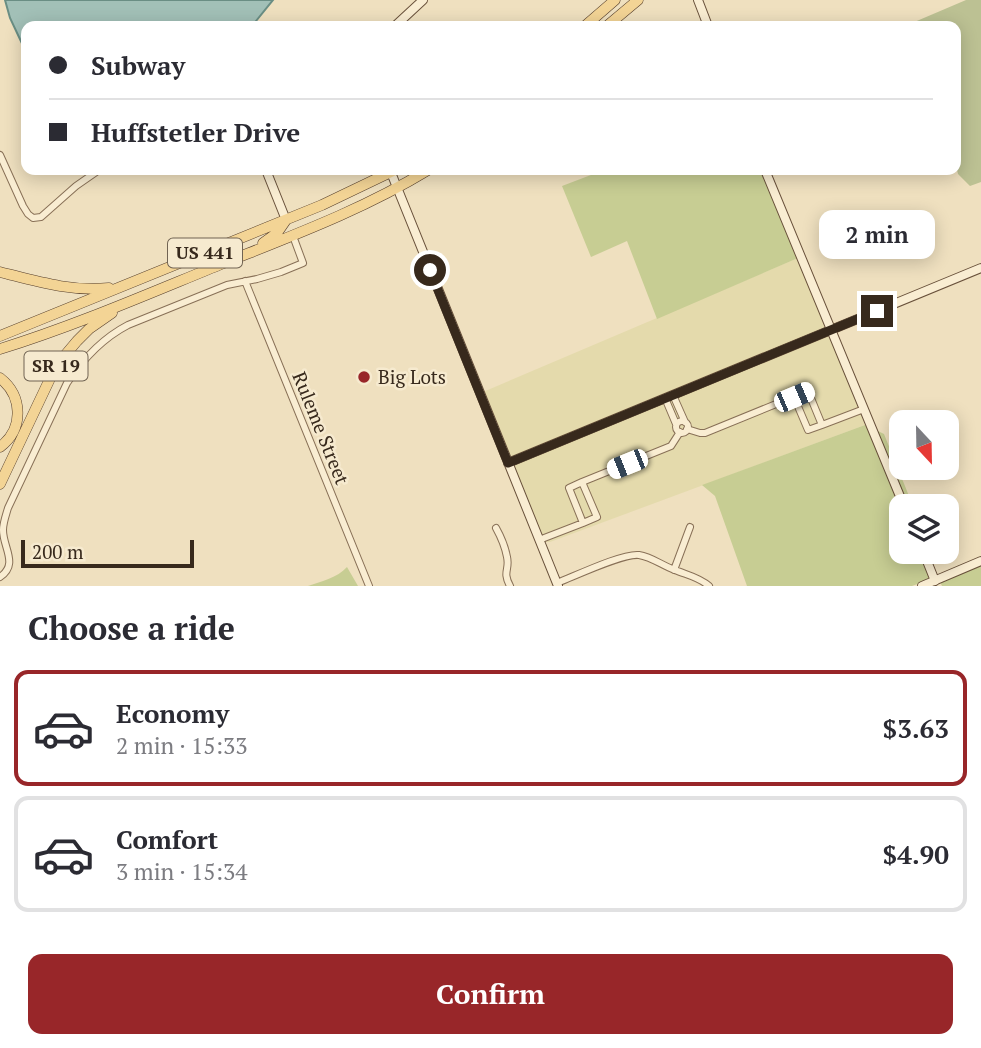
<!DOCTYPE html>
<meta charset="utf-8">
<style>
:root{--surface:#fff;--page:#f2f2f3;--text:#2b2b33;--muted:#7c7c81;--line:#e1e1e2;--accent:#982629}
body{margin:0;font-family:"PT Serif",serif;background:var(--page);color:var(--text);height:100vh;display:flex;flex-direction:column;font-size:26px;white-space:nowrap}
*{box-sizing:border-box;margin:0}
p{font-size:23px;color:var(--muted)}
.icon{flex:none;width:38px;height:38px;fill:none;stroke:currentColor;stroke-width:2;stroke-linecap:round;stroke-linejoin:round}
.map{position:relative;height:586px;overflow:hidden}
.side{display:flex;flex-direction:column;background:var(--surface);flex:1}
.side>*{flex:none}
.top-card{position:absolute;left:21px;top:21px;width:940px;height:154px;border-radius:14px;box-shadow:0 4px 18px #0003;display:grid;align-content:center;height:154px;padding:0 28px;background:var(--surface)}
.needle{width:46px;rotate:158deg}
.controls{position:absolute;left:889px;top:410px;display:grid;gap:14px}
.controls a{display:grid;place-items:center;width:70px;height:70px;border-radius:14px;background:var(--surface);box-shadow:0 4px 18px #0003;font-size:35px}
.scale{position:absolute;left:21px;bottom:18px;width:173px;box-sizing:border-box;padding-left:7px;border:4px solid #37291c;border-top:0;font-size:19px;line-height:24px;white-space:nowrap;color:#37291c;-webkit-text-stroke:5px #f6eacf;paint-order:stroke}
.end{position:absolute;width:32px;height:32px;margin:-16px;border:9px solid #37291c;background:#fff;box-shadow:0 0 0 4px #fff}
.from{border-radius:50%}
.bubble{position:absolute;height:49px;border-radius:14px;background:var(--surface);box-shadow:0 4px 18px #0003;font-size:23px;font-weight:700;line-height:49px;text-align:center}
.car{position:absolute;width:21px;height:42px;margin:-21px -10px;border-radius:9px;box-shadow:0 0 5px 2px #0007;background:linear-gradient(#fff 24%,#345 0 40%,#fff 0 76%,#345 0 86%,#fff 0)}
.top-card b{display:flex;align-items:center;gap:24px;height:66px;font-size:26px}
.top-card b+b{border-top:2px solid var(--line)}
.top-card i{width:18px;height:18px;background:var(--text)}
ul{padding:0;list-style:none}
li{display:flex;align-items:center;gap:21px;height:116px;margin:0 14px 10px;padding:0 14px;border:4px solid var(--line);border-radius:14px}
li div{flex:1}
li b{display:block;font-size:26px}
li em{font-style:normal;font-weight:700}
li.selected{border-color:var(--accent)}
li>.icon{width:63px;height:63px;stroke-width:1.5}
h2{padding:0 28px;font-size:32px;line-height:84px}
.cta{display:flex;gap:14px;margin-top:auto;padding:14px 28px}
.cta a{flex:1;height:80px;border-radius:14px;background:var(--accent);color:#fff;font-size:28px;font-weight:700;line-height:80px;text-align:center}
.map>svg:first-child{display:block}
.farmland{fill:#e4daac}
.green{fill:#c7cd93}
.cemetery{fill:#bcc193}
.water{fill:#a2c0b7;stroke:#6a8e84;stroke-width:2}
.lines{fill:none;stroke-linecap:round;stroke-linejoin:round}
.street-casing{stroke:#887057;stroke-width:8}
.secondary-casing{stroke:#69513b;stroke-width:10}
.primary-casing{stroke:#553e2c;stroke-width:11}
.street{stroke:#f9edd2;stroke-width:6}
.secondary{stroke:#f9edd2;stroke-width:8}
.primary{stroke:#f3d495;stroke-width:10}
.route{stroke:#37291c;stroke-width:9}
.poi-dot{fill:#982629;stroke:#f6eacf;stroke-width:2.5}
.labels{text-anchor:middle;stroke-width:5;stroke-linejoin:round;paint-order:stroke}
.shield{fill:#f6eacf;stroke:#706352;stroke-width:2}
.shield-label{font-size:18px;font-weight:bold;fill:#37291c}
.poi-label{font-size:19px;fill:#37291c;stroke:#f6eacf;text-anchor:start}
.street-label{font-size:19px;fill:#37291c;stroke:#f6eacf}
</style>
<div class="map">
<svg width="981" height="586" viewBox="0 0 981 586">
<rect width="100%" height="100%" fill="#efe0bf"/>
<!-- farmland -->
<path class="farmland" d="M798 258 827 328 510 459 483 392Z
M830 334 865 425 550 542H545L541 536 512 465Z"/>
<!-- green -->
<path class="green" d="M604 170H762L798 258 657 319 627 241 591 257 562 186Z
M865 425 868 427 901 506V551H920L931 579 912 586H747L715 496 702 485Z
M876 430 884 434 913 506H907Z
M981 565V586H942L940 582Z
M347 567 358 586H308C322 581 337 578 347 567Z"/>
<!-- cemetery -->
<path class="cemetery" d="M966 0H981V182L970 186 958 174 956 166V26H905Z"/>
<!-- water -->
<path class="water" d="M5 0H273L252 26H26V52L10 18Z"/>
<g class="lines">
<!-- street casing -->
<g class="street-casing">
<path id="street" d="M0 155 23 206 28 214 33 218 41 217 76 186 99 170
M245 281 369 586
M673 395 685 422
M665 398 676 424
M676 427a6 6 0 1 1 12 0a6 6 0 1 1-12 0Z
M822 425 864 409
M687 429 700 433H705L808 391 822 425 808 430 794 397
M582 482 597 517 583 523 569 488 582 482 671 446 680 432
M496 528C501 537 505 546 507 557 510 570 502 571 510 586
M539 540 583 523
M674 570 690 527
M0 577C19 564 3 548 3 530 3 523 6 515 8 508L67 383C83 359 103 338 128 325L227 285 257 279 281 272 303 263 293 236
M557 583C575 576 623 553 639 555 652 557 663 566 675 570 687 575 699 577 709 586"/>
</g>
<!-- secondary casing -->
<g class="secondary-casing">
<path id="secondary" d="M698 0 708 26
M395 26 423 0
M266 170 286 220
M390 170 558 586
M765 170 904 506
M508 463 981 268
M923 551 935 581
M922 586 981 561"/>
</g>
<!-- primary casing -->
<g class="primary-casing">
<path id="primary" d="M585 26 615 0
M607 26 638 0
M263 243 277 233 286 220
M0 272C36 281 71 292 109 288
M0 336 322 205 395 170
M0 349C77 325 150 293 224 263 294 235 364 209 428 170
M0 378C23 396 24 429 0 447
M0 484 56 366 77 341 89 329 112 313"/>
</g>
<!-- street -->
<use href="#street" class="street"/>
<!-- secondary -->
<use href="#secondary" class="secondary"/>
<!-- primary -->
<use href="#primary" class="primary"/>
</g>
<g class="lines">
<!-- route -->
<path class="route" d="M430 270 508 463 877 311"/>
</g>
<!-- markers -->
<circle class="poi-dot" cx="364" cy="377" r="7"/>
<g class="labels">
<!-- shield labels -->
<g class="shield">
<rect x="168" y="238.5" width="74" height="29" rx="5"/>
<rect x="24.5" y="351.5" width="63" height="29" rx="5"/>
</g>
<g class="shield-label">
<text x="205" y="259">US 441</text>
<text x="56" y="372">SR 19</text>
</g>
<!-- poi labels -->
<g class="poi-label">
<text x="378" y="384">Big Lots</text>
</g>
<!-- street labels -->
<g class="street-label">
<text transform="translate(321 428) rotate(68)" y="7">Ruleme Street</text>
</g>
</g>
</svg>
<div class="controls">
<a><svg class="needle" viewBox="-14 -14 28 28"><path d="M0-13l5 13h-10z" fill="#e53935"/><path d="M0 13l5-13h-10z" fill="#7c7c81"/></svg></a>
<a><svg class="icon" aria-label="layers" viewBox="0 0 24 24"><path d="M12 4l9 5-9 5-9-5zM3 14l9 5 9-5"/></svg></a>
</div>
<div class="scale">200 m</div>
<i class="end from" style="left:430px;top:270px"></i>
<i class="end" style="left:877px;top:311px"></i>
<div class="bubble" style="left:819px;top:210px;width:116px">2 min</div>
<i class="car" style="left:794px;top:397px;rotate:67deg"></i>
<i class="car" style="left:627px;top:464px;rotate:248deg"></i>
<div class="top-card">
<b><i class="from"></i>Subway</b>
<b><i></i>Huffstetler Drive</b>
</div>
</div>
<section class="side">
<h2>Choose a ride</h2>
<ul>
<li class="selected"><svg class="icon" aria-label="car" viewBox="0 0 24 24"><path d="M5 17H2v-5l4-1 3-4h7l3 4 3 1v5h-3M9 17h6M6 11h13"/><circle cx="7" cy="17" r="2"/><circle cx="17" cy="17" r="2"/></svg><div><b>Economy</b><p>2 min · 15:33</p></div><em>$3.63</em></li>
<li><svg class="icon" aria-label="car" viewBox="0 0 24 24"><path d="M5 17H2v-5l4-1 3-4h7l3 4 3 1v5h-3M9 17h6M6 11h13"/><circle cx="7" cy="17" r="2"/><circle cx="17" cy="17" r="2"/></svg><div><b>Comfort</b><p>3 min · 15:34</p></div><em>$4.90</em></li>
</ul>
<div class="cta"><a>Confirm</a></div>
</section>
